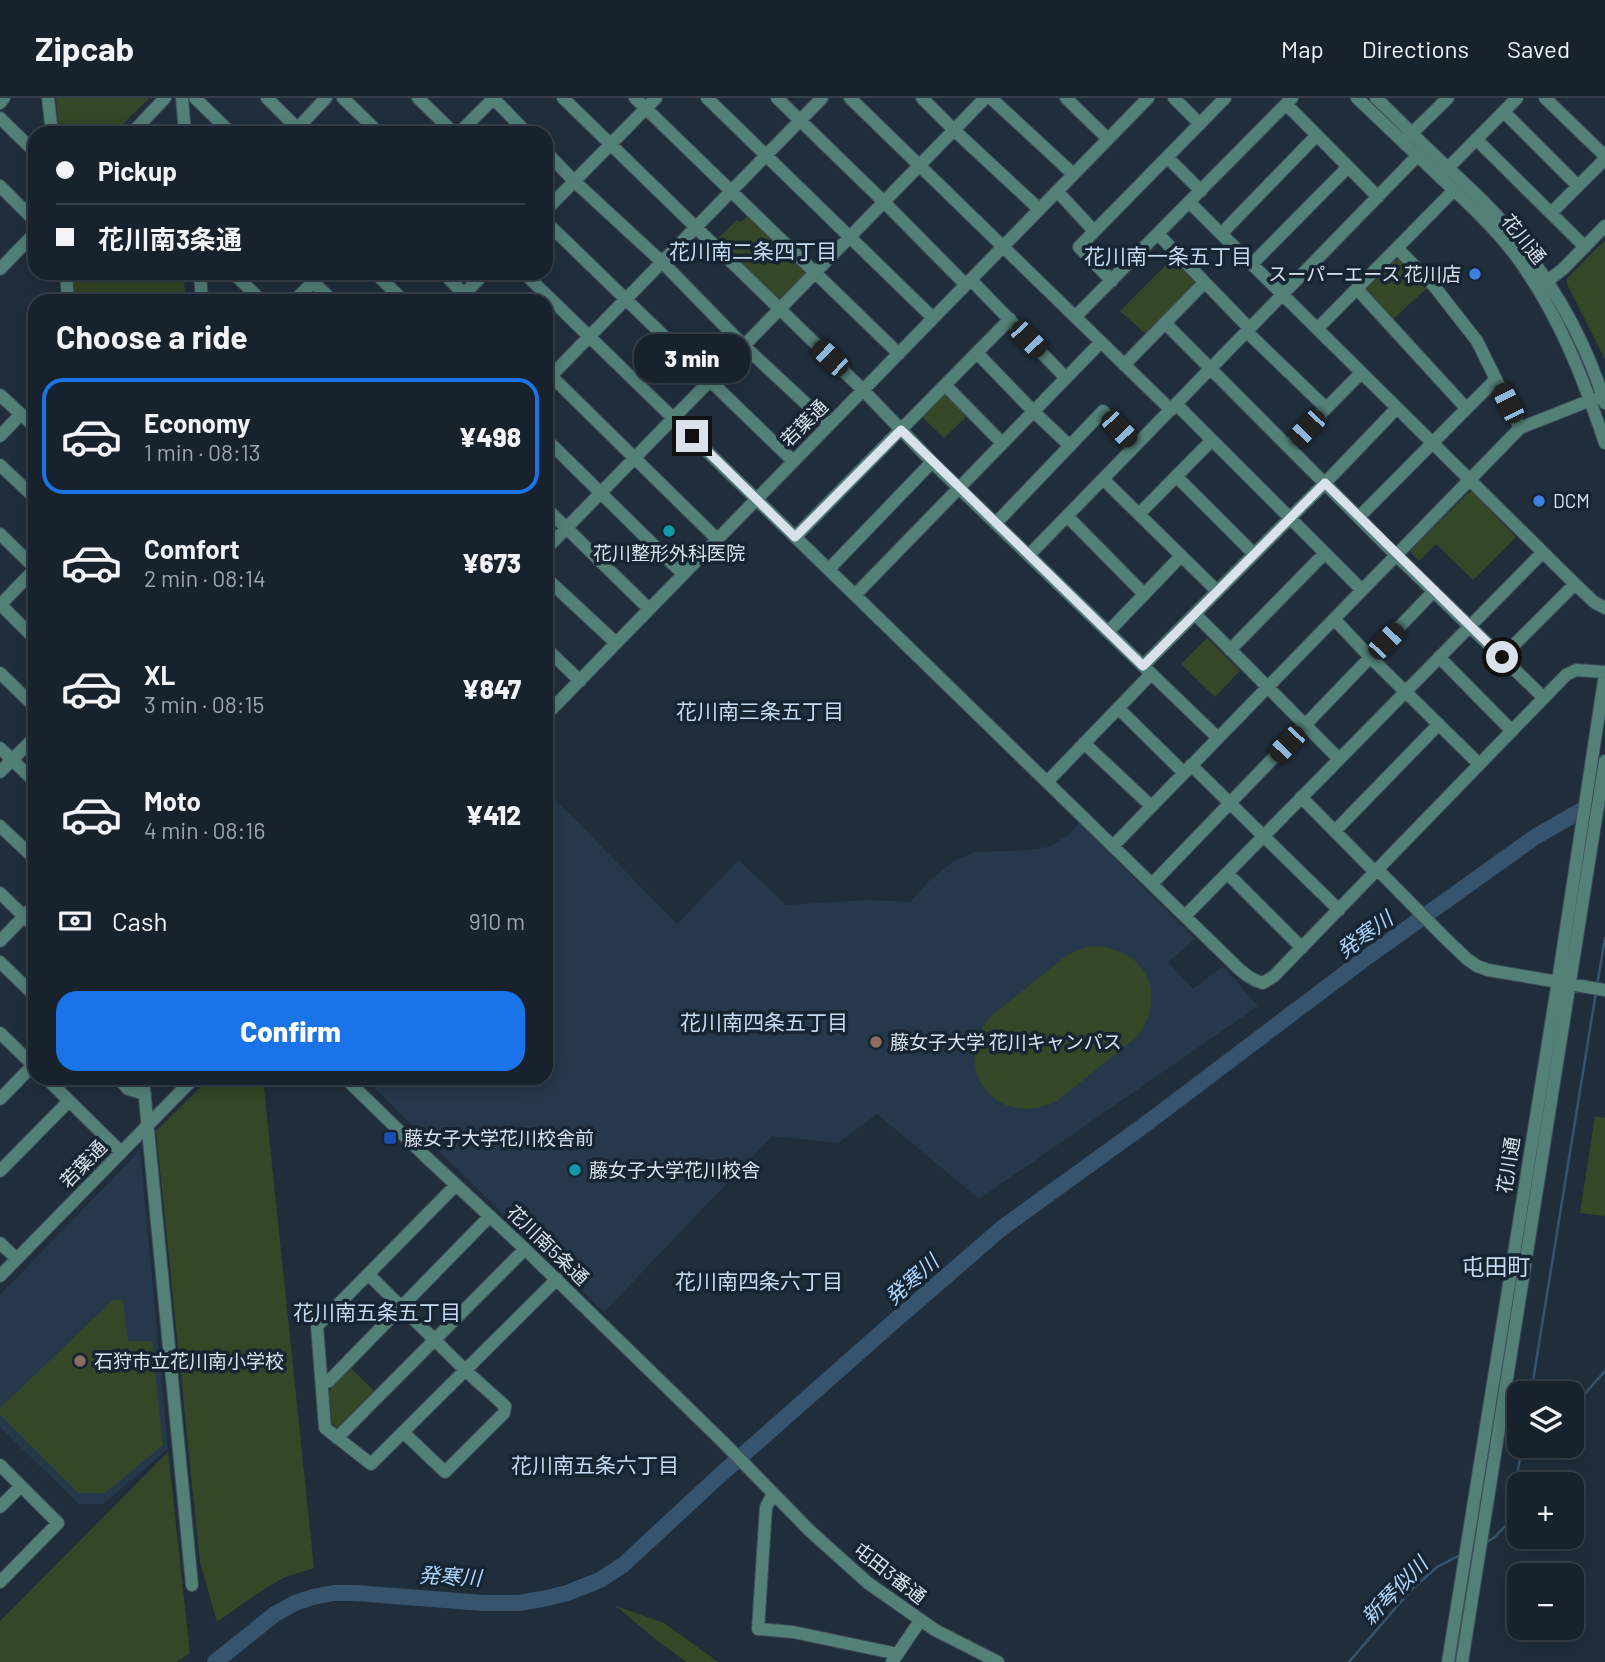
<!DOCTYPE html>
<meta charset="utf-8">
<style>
:root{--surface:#18222d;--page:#212a35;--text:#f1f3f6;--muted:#9fa4aa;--line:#363f49;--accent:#1a73e8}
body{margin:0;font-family:Barlow,"Noto Sans JP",sans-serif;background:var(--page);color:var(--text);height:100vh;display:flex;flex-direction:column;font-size:26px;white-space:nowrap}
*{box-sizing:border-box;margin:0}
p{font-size:23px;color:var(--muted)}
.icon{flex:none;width:38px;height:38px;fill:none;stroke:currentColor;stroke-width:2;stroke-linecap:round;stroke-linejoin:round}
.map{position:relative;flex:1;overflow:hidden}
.panel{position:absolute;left:28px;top:196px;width:525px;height:791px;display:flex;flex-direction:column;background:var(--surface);border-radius:21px;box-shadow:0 4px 18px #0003,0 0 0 2px var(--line)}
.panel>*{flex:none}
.guide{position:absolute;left:28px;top:28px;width:525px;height:154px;border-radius:21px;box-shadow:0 4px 18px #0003,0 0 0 2px var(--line);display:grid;align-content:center;height:154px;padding:0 28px;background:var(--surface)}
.fabs{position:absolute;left:1507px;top:1283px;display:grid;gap:14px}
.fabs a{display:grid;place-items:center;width:77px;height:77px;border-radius:14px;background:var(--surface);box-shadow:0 4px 18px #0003,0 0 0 2px var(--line);font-size:35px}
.end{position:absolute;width:32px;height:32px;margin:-16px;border:9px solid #d9e1eb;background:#111;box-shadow:0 0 0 4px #111}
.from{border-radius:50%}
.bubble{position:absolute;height:49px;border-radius:21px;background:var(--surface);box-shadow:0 4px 18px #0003,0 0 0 2px var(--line);font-size:23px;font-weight:800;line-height:49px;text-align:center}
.car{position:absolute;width:21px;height:42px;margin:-21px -10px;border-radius:9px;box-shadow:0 0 5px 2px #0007;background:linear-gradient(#222 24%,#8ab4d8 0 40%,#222 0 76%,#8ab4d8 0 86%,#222 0)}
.guide b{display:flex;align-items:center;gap:24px;height:66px;font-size:26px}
.guide b+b{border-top:2px solid var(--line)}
.guide i{width:18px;height:18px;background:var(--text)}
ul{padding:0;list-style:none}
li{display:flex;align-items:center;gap:21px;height:116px;margin:0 14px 10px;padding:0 14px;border:4px solid transparent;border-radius:21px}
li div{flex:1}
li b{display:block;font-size:26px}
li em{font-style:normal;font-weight:800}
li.on{border-color:var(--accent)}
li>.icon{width:63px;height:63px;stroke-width:1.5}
h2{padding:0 28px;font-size:32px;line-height:84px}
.pay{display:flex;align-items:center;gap:18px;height:77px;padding:0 28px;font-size:26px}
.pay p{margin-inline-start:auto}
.cta{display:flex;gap:14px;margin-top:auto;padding:14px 28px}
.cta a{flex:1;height:80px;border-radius:21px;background:var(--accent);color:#fff;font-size:28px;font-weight:800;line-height:80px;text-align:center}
header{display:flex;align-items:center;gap:42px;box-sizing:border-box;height:98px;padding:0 35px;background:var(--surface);border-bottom:2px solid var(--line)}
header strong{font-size:33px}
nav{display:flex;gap:38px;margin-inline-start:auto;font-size:24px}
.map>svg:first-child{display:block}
.built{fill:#26384b}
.green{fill:#344727}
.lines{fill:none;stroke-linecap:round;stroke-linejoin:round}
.stream{stroke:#37546f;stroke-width:2.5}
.river{stroke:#37546f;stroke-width:16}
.minor-casing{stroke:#3e4b58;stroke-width:14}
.minor{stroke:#538178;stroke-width:12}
.route{stroke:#d9e1eb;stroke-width:9}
.shop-dot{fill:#3f7fe0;stroke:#172432;stroke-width:2.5}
.culture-dot{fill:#0f9aa8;stroke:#172432;stroke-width:2.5}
.education-dot{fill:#8d6e63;stroke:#172432;stroke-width:2.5}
.transit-dot{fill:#1a4fb4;stroke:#172432;stroke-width:2.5}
.labels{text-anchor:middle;stroke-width:7;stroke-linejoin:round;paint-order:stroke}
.street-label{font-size:19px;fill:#d9e1eb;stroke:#172432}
.poi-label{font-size:19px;fill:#d9e1eb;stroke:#172432;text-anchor:start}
.neighbourhood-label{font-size:21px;fill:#c5dbf2;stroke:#172432}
.water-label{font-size:21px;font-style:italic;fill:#acd5fc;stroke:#172432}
.quarter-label{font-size:23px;fill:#c5dbf2;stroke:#172432}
</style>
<header>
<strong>Zipcab</strong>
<nav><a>Map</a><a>Directions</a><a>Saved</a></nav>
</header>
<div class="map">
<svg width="1605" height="1564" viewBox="0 0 1605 1564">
<rect width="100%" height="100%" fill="#202e3c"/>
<!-- built -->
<path class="built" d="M546 692 677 826 739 762 786 807 869 802 910 804 929 783 954 763 975 754 1028 752 1048 749 1069 737 1079 725 1195 841 1168 864 1193 891 1223 868 1258 908 979 1101 877 1016 838 1045 772 1038 604 1214 368 984 372 980H546Z
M140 1052 168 1351 103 1406H79L0 1329V1197Z"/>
<!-- green -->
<path class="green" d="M56 0H149L114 35H59Z
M748 118 804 173 805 179 782 202 777 201 715 143 737 122 741 124Z
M1605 142V261L1567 186V180Z
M1172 161 1196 184 1195 189 1148 238 1120 213Z
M1394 162H1401L1428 189 1392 222 1365 194 1366 191Z
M71 175H183L186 203H74Z
M941 294H947L969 316 944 340 920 317Z
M1469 394H1473L1516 439 1473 482 1436 446 1419 463 1410 453Z
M1207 540 1240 573 1215 599 1181 566Z
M1091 848C1144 848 1169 895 1138 938L1057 1003C997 1033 947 969 991 918L1066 858 1078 852Z
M210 980H263L314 1470 285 1479 258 1495 217 1524 200 1464 156 1033Z
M1595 1018 1605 1020V1118L1580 1115Z
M113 1202H123L128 1243H152L163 1347 105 1395H78L0 1317V1310Z
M351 1270 375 1294 342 1329 337 1330 332 1325 329 1294 331 1290Z
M168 1354 190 1555 177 1564H0V1523Z
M616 1508 664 1525 718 1564H686L650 1537Z"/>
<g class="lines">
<!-- stream -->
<path class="stream" d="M1597 888 1605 840
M1531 1295 1596 894
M1572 1310 1605 1273
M1487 1444 1495 1439 1509 1424 1522 1348
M1349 1564 1411 1492 1437 1469 1462 1456"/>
<!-- river -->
<path class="river" d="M215 1564 275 1516 295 1505 313 1499 333 1495H356L483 1505H519L547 1500 567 1495 600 1482 623 1467 719 1378 891 1226 1002 1130 1143 1028 1363 862 1535 739 1594 705"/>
<!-- minor casing -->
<g class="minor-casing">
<path id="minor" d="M48 0 52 35
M182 0 185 35
M195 0 231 35
M267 0 302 35
M343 0 379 35
M418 0 454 35
M493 0 527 35
M563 0 863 292 932 364 1218 640
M635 0 899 256
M707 0 933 220
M777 0 884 104 966 187
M850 0 1171 312
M922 0 954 32 1039 111
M991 0 1073 76
M1066 0 1108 41
M1174 0 1200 26
M1357 0C1385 27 1414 54 1442 81 1468 105 1495 130 1516 158 1559 217 1582 277 1605 345
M1376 0C1393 16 1409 33 1426 49 1450 73 1476 94 1499 120 1546 173 1584 237 1605 305
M1545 0 1605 58
M0 5 4 0
M1286 6 1378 99
M1504 14 1578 88
M0 20 35 54
M132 35 165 0
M293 35 326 0
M459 35 494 0
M1406 41 1448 0
M1476 41 1585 149
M546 54 574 83 662 164 744 248 829 327
M1167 59 1201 93
M1445 73 1517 0
M0 88 35 123
M1057 93 1094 133
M1189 104 1575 486 1594 504 1605 510
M546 112 656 0
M1551 115 1605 61
M546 124 793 363
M1158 136 1250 231
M1221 136 1317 37
M1397 150 1434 188 1477 243 1520 330
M1252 166 1348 69
M0 171 35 135
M66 175 68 203
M200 175 202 203
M233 175 262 203
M304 175 333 203
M375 175 404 203
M443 175 471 203
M524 175 1238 870C1246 877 1252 882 1263 885L1274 878 1566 577 1576 572 1605 574
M971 182 1066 280
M1112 183 1079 149 1225 0
M1541 188 1563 171 1605 128
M1357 191 1466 310
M294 203 322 175
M457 203 485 175
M1075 219 1292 0
M1165 225 1396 457 1544 600
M1317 231 1459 87
M1247 234 1326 310
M977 255 1033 313 1070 348
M1124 267 1204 185
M546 273 717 441
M546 283 822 0
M945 287 1002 345
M0 297 35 329
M1176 306 1362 492
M0 338 21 316
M546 341 683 476
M1288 349 1361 275
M0 367 35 400
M1176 378 1254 456
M1103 381 1217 493
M546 410 649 511
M1139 416 1212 342
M1067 418 1144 496
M1359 419 1496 281
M996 425 1103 313 1135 348
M0 436 35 470
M795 439 1010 221
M546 451 985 0
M1029 457 1426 49
M829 471 932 364
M546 480 616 545
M855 497 1101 244
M0 506 35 541
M0 507 35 471
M1195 516 1339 661
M1334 521 1370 559 1479 666
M1108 534 1181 458
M546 550 580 583
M1230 552 1325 455
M1439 559 1512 633
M1502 559 1575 486
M1143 568 1325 385 1397 310
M0 575 35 609
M1118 610 1184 675
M546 617 1148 0
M1084 645 1151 708
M0 650 35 684
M1191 667 1339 812
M0 674 35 639
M1047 684 1151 576
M1301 699 1375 774
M0 728 35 761
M1335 733 1439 626
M1113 748 1520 330 1591 302 1603 299
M1378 772 1444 839 1467 861 1477 868 1488 872 1605 892
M1227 775 1302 850
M1152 786 1434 493
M0 795 35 829
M1185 818 1543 454
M0 843 35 807
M0 864 35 898
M0 935 35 969
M46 980 121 1054
M118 980 128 991 145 996
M143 980 192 1487
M345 980 425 1058 525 1151 722 1343 810 1433 868 1485 935 1532 998 1564
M0 1001 35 965
M0 1073 69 1003
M456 1087 317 1228 325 1330 371 1366 557 1181
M0 1145 17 1161
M368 1176 466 1273 505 1308 504 1315 445 1374 403 1334
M0 1178 194 980
M322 1286 329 1283 490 1118
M337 1340 525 1151
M0 1367 58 1425 0 1484
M773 1396 766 1409 758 1531 793 1534 898 1556
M0 1409 21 1388
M892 1564 920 1523
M1448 1564 1558 883 1605 576
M1462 1564 1605 663"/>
</g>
<!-- minor -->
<use href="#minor" class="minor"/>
</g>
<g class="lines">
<!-- route -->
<path class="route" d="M692 338 795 439 901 332 1143 568 1325 385 1502 559"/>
</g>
<!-- markers -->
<g class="shop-dot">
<circle cx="1475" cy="176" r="7"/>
<circle cx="1539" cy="403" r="7"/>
</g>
<g class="culture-dot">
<circle cx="669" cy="433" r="7"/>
<circle cx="575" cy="1072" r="7"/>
</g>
<g class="education-dot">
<circle cx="876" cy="944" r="7"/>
<circle cx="80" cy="1263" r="7"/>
</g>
<rect class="transit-dot" x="383" y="1033" width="14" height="14" rx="3.5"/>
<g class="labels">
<!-- street labels -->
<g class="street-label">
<text transform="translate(1524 141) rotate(51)" y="7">花川通</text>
<text transform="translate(804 325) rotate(-45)" y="7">若葉通</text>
<text transform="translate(83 1066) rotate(-46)" y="7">若葉通</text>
<text transform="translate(1508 1067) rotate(-81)" y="7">花川通</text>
<text transform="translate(548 1147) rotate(44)" y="7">花川南5条通</text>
<text transform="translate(890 1475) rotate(38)" y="7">屯田3番通</text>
</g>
<!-- poi labels -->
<g class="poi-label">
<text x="1461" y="183" text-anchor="end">スーパーエース 花川店</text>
<text x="1553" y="410">DCM</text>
<text x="669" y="462" text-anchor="middle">花川整形外科医院</text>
<text x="890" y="951">藤女子大学 花川キャンパス</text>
<text x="404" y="1047">藤女子大学花川校舎前</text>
<text x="589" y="1079">藤女子大学花川校舎</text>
<text x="94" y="1270">石狩市立花川南小学校</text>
</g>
<!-- neighbourhood labels -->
<g class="neighbourhood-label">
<text x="753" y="161">花川南二条四丁目</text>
<text x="1168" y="166">花川南一条五丁目</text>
<text x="760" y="621">花川南三条五丁目</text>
<text x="764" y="932">花川南四条五丁目</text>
<text x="759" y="1191">花川南四条六丁目</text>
<text x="377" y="1222">花川南五条五丁目</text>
<text x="595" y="1375">花川南五条六丁目</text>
</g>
<!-- water labels -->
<g class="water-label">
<text transform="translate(1365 837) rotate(-36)" y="7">発寒川</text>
<text transform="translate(912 1182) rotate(-42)" y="7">発寒川</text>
<text transform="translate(450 1479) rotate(3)" y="7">発寒川</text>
<text transform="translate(1395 1493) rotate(-46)" y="7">新琴似川</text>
</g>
<!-- quarter labels -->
<g class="quarter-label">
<text x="1496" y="1177">屯田町</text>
</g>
</g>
</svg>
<div class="fabs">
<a><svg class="icon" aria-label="layers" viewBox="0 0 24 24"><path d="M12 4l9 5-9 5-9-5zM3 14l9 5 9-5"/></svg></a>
<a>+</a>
<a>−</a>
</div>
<i class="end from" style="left:1502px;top:559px"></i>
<i class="end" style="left:692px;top:338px"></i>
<div class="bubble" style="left:634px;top:236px;width:116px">3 min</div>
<i class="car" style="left:1028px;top:241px;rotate:136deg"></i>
<i class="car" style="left:830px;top:260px;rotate:314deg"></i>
<i class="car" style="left:1508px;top:305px;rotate:334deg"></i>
<i class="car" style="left:1307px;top:330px;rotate:224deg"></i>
<i class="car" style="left:1119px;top:331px;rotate:137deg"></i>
<i class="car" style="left:1386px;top:543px;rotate:44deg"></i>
<i class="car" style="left:1287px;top:646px;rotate:224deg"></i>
<div class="guide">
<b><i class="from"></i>Pickup</b>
<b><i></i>花川南3条通</b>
</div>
<section class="panel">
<h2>Choose a ride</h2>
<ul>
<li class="on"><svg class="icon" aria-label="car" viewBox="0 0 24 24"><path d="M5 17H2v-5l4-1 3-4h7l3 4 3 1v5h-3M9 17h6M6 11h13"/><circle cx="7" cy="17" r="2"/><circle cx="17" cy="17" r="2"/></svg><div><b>Economy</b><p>1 min · 08:13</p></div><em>¥498</em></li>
<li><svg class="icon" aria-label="car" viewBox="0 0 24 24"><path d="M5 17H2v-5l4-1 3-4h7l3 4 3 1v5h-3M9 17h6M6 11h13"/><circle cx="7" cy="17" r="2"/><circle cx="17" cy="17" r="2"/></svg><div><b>Comfort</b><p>2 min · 08:14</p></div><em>¥673</em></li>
<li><svg class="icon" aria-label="car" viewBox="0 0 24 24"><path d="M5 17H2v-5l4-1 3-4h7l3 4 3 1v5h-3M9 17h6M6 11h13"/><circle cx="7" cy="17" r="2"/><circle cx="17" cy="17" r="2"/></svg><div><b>XL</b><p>3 min · 08:15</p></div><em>¥847</em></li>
<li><svg class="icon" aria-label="car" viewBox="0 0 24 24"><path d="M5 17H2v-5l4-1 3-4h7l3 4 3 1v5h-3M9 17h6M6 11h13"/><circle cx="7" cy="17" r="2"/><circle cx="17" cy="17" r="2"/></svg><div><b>Moto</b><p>4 min · 08:16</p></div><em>¥412</em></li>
</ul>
<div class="pay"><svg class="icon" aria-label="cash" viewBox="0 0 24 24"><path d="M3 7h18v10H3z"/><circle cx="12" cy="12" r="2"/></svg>Cash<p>910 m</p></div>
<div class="cta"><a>Confirm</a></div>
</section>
</div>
